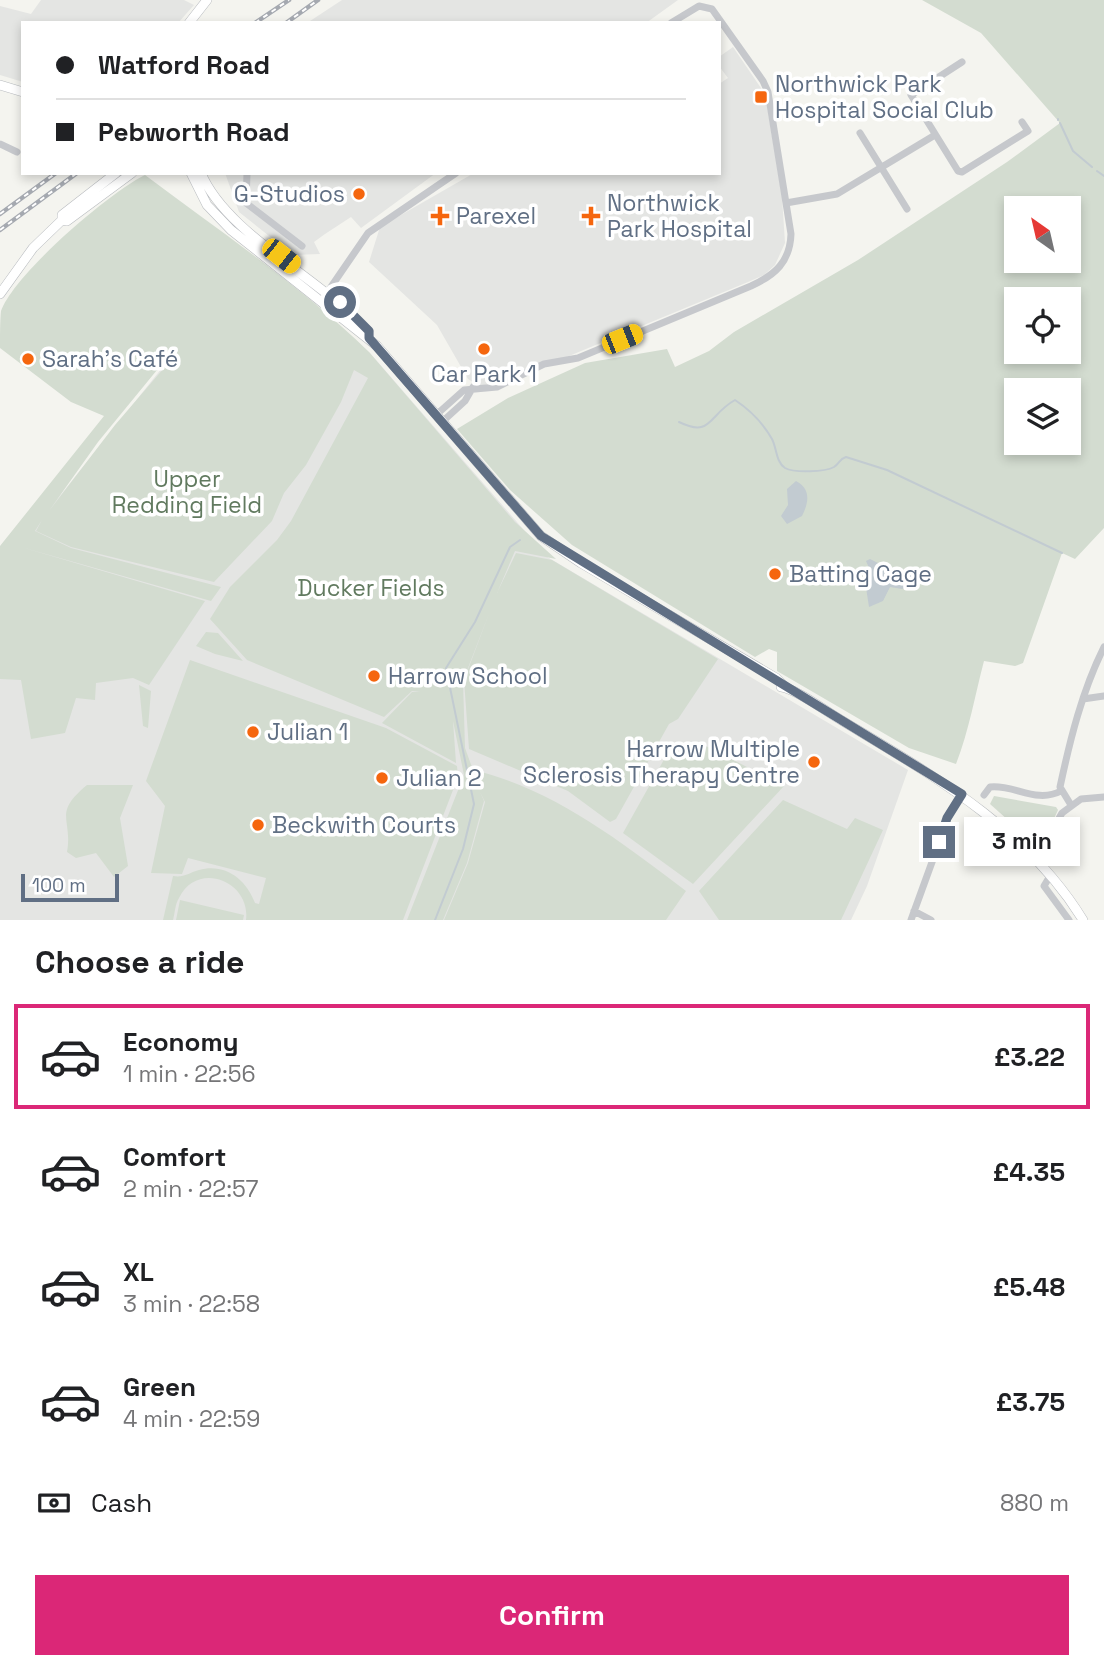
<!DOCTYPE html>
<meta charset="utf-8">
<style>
:root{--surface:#fff;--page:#f6f6f6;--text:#202124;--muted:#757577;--line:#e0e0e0;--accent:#db2777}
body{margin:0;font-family:"Space Grotesk",sans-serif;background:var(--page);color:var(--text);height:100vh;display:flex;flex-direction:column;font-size:26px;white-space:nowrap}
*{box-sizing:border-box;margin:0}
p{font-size:23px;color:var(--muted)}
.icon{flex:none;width:38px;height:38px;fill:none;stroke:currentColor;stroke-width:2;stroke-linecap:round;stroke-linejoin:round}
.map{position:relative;height:920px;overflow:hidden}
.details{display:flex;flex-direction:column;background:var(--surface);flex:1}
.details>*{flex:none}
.banner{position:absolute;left:21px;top:21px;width:700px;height:154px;border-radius:0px;box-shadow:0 4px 10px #0003;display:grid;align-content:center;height:154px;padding:0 35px;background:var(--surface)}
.needle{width:46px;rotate:326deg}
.controls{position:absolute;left:1004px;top:196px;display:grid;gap:14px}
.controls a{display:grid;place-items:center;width:77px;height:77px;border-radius:0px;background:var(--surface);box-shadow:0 4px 10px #0003;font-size:35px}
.scale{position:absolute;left:21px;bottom:18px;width:98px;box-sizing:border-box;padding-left:7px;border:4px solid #606f84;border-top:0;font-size:19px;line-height:24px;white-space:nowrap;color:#606f84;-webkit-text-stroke:5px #fff;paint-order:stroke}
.end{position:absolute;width:32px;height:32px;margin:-16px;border:9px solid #606f84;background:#fff;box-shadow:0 0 0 4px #fff}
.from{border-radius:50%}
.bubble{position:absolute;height:49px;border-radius:0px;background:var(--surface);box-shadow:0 4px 10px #0003;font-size:23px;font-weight:700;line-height:49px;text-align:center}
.car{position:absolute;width:21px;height:42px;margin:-21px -10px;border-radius:9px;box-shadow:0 0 5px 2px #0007;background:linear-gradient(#f5c518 24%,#345 0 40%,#f5c518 0 76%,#345 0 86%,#f5c518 0)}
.banner b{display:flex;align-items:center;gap:24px;height:66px;font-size:26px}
.banner b+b{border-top:2px solid var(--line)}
.banner i{width:18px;height:18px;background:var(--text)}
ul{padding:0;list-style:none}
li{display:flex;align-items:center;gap:21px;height:105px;margin:0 14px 10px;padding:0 21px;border:4px solid transparent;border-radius:0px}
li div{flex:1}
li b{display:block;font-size:26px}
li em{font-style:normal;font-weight:700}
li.active{border-color:var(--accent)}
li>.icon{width:63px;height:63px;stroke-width:1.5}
h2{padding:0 35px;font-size:32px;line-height:84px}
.pay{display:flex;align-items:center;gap:18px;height:77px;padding:0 35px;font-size:26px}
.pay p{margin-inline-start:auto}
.cta{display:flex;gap:14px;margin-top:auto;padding:14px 35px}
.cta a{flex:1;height:80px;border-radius:0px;background:var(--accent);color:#fff;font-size:28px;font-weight:700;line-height:80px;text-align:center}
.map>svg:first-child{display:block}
.built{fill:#e4e5e3}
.green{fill:#d3dcd0;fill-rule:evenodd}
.water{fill:#c2cbd1}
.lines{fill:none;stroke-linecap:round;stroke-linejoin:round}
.stream{stroke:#c2cbd1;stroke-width:2}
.major-casing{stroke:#b8bbbf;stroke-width:10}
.minor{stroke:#c6c8cc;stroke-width:7}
.major{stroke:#fff;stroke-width:9}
.rail-casing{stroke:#a5a9b0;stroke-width:4.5}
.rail{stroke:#fff;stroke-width:2;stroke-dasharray:5;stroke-linecap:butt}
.route{stroke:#606f84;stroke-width:9}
.poi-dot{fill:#f5660e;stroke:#fff;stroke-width:2.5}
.labels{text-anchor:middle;stroke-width:7;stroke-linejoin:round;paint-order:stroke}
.poi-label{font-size:23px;fill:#606f84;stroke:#fff;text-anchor:start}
.park-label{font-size:23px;fill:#617a5f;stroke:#fff}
</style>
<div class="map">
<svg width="1104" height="920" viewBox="0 0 1104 920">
<rect width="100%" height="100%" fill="#f4f4ef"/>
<!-- built -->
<path class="built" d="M41 0H184L194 5 178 23H23V82L0 75V6L31 14Z
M342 0H678L646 23H307Z
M733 47 765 94 782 197 785 243 775 265 764 275 748 282 511 380 479 386 468 379 437 325 369 262 380 227 474 173H719V84L728 78 719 66V57Z
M225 173H436L361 228 351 217 325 234 314 242 320 254 293 255 239 212Z
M249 259 312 303 370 353 530 537 527 545 908 770 867 886 851 920H0V583L23 542Z"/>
<!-- green -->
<path class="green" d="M922 0H1104V528L1075 559 1062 553 1023 663 1015 666 984 661C975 695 969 731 956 764L909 748 777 671V652L769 649 755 657 750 654 572 545 510 490 457 429 508 398 585 363 667 349 675 367 709 351 734 332 858 260 1007 162 1060 123 981 33ZM1017 208H1069V261H1017ZM1017 299H1069V352H1017ZM1017 390H1069V443H1017Z
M145 175C221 232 301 286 369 352L515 522 556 559 515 551 497 593 516 553 552 560 718 659 678 719 669 724 616 819 610 822 568 791 469 749 464 680 490 611 463 681 465 748 473 770C552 788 623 843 686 891L666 920H444L468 863 485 802 480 792 484 801 467 863 443 920H407L464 775 453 721 456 763 382 723 412 692H420L412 691 384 717 247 660 210 619 230 587 277 540 291 521 368 378 354 370 341 402 306 465 284 493 272 521 214 582 71 547 36 531 42 520 35 531 71 548 221 587 211 601 21 547 205 601 149 685 133 678 96 683 95 700 76 698 65 733 31 739 21 680 0 679V546L104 416 71 402 0 348C0 338 0 320 1 311 15 273 110 192 145 175ZM166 359 170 361 115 425 49 511 98 442Z
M206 632 218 633 243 661 215 654 196 646Z
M190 660 386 728 457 766 458 777 403 920H246C251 881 197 860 179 898 175 904 175 913 173 920H163L173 876C184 878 188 873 199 870 225 863 246 879 255 903L259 904 266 878 188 858 182 874 151 873 165 806 146 781Z
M139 685 151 691 148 728 143 726Z
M706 746 784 786 693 884 623 833 666 756 696 758Z
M87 785H133L120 818 128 866 114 877 96 853 76 858 67 852C73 818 52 814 87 785Z
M994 796 1056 807 1058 810 1041 846 1038 847 990 804Z
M783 800 847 829 855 818 883 830 841 920H719L699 891Z
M180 900 244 915 243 920H176Z"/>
<!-- water -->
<path class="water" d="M796 481C811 489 809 502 802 516L787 524 781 516 788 505 787 489Z
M870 559 890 569 909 571 915 578 914 584 902 589 890 587 883 601 869 607 865 581 870 570 866 561Z"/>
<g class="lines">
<!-- stream -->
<path class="stream" d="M1058 119V120
M1060 123 1073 151 1092 167
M1097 171 1104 176
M679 422C712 438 708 415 735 400 750 410 763 423 772 439 777 449 776 462 785 468 794 473 825 472 834 467 840 463 839 459 846 457L887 470 1062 553
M435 920 463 849 474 804 446 668 475 622 510 547 520 540"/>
<!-- major casing -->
<g class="major-casing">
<path id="major" d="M189 23 207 0
M0 85 23 92
M191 173 207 205 231 230 377 346 541 536 581 563 776 678 784 686
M201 173C226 234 322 279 369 332V338
M62 220 67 221 132 173
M0 294 33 248 62 220V215L116 173
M781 687C795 688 827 712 841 720 932 775 1026 827 1083 920"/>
</g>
<!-- minor -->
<path class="minor" d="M962 62 911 95 958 171 962 172 1028 131 1022 122
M860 133 907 209
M0 144 17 152
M247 173 246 203 302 246
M786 203 837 194 935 135
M322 300 368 233 456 173
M436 415 464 390 497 387 544 364 578 358 751 286C775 275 790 262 791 234L768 92 763 81 712 9 699 6 671 23
M442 422 465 401 473 387
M1083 699 1104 696
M984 795 990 787C1014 784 1036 804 1061 791
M1071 805 1060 787C1070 740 1082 691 1104 647
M1036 860 1062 813 1081 799 1104 797
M1050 876 1044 886 1069 920
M914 911 931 920
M911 920 948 818 962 794"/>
<!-- major -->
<use href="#major" class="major"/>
<!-- rail casing -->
<g class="rail-casing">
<path id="rail" d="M255 23 289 0
M286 23 318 0
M0 214 56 173
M0 230 77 173"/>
</g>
<!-- rail -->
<use href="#rail" class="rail"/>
</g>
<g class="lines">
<!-- route -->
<path class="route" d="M340 302 369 331V338L541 536 962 794 947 818 939 842"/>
</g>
<!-- markers -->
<g class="poi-dot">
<rect x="754" y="90" width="14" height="14" rx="3.5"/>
<circle cx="359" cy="194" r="7"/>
<path d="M436.5 205.5h7v7h7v7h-7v7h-7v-7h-7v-7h7z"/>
<path d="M587.5 205.5h7v7h7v7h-7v7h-7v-7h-7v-7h7z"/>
<circle cx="484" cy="349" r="7"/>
<circle cx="28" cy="359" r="7"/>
<circle cx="775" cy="574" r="7"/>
<circle cx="374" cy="676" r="7"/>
<circle cx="253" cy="732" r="7"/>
<circle cx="814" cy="762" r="7"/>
<circle cx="382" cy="778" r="7"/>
<circle cx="258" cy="825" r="7"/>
</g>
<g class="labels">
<!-- poi labels -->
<g class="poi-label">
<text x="775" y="92">Northwick Park<tspan x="775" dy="26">Hospital Social Club</tspan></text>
<text x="345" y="202" text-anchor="end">G-Studios</text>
<text x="607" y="211">Northwick<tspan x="607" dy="26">Park Hospital</tspan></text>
<text x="456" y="224">Parexel</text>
<text x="42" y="367">Sarah's Café</text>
<text x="484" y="382" text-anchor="middle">Car Park 1</text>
<text x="789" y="582">Batting Cage</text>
<text x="388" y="684">Harrow School</text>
<text x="267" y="740">Julian 1</text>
<text x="800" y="757" text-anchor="end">Harrow Multiple<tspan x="800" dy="26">Sclerosis Therapy Centre</tspan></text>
<text x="396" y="786">Julian 2</text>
<text x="272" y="833">Beckwith Courts</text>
</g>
<!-- park labels -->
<g class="park-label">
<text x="187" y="487">Upper<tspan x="187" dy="26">Redding Field</tspan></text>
<text x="371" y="596">Ducker Fields</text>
</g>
</g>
</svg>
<div class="controls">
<a><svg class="needle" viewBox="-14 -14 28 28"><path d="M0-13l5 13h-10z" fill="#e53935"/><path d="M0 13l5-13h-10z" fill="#757577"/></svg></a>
<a><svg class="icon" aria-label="locate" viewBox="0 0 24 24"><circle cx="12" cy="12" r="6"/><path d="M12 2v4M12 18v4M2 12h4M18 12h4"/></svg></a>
<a><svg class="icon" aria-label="layers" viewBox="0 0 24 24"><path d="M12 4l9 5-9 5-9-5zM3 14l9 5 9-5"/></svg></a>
</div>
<div class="scale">100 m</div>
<i class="end from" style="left:340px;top:302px"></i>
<i class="end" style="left:939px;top:842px"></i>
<div class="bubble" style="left:964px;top:817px;width:116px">3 min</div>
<i class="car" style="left:281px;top:256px;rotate:128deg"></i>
<i class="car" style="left:622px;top:339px;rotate:68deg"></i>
<div class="banner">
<b><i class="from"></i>Watford Road</b>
<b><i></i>Pebworth Road</b>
</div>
</div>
<section class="details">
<h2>Choose a ride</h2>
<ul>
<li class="active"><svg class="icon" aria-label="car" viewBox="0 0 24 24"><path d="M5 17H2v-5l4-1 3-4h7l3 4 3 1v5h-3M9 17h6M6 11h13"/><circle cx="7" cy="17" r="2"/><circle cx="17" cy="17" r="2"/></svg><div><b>Economy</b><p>1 min · 22:56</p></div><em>£3.22</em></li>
<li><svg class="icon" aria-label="car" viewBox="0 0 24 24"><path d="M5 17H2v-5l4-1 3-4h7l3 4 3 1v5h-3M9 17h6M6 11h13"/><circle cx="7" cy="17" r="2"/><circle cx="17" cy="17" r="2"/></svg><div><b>Comfort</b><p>2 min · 22:57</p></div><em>£4.35</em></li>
<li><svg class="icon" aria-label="car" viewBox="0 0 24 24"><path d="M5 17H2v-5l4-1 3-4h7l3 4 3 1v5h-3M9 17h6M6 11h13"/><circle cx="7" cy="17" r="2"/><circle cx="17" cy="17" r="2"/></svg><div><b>XL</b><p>3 min · 22:58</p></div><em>£5.48</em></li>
<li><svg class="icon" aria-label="car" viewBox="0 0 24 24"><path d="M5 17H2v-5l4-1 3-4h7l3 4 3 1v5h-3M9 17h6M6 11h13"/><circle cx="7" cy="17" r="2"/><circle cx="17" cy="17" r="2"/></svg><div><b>Green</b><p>4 min · 22:59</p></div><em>£3.75</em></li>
</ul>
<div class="pay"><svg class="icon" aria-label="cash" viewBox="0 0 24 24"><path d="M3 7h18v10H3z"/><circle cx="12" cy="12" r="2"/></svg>Cash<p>880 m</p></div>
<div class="cta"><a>Confirm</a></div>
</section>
